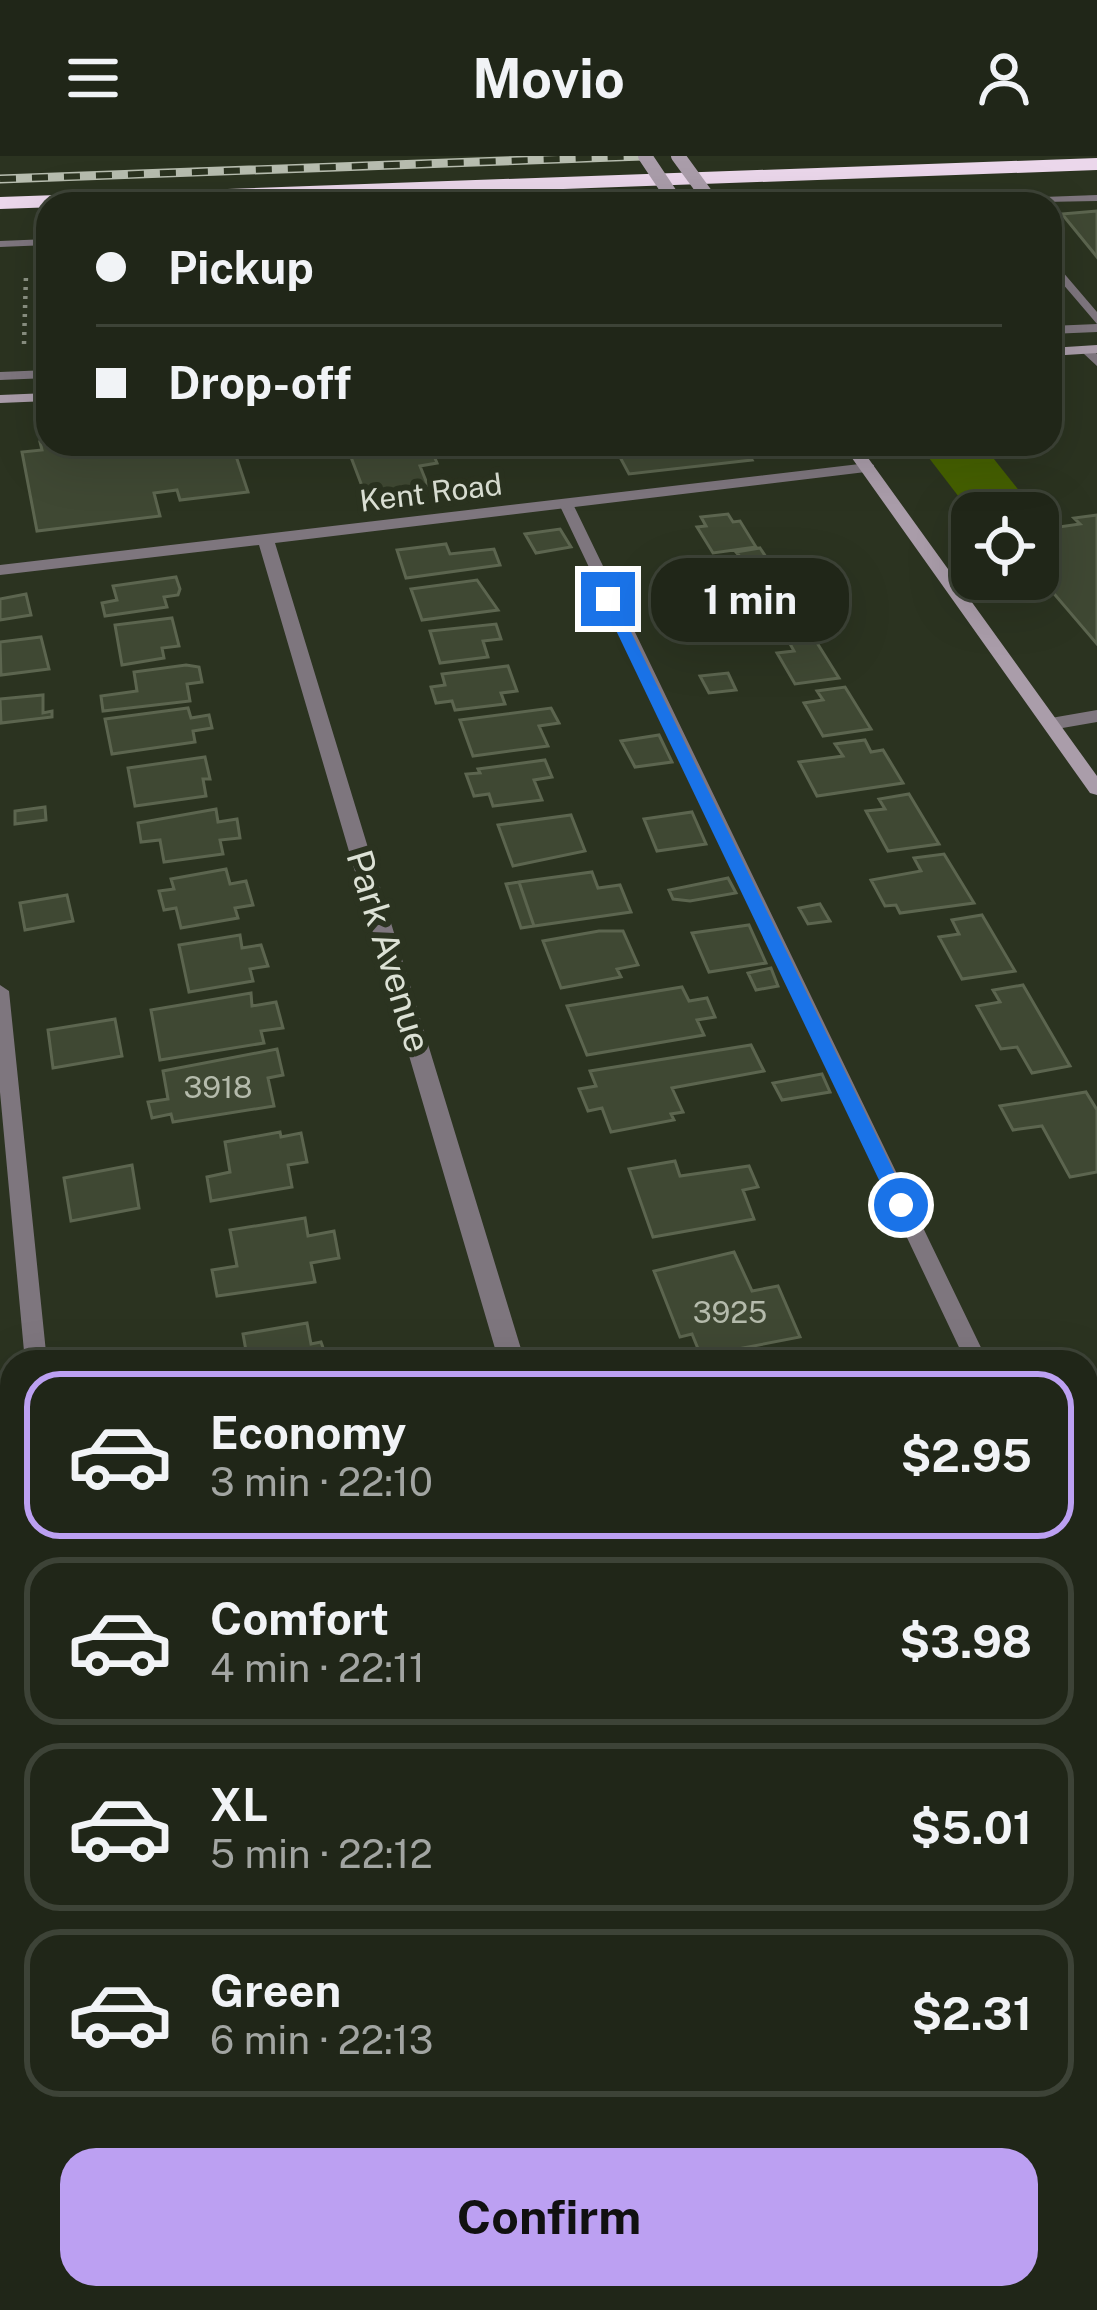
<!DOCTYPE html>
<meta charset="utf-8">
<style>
:root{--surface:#202618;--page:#2d3225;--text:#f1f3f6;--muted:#a2a5a2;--line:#3d4337;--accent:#bca0f2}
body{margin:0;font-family:"Public Sans",sans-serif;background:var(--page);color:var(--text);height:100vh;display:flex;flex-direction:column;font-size:45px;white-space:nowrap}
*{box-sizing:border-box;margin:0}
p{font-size:39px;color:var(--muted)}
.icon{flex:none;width:66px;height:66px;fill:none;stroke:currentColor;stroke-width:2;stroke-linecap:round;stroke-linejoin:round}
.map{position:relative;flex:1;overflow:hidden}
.sheet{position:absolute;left:0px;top:1194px;width:1098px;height:960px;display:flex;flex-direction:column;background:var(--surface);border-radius:36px 36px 0 0;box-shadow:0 12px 48px #0002,0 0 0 3px var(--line)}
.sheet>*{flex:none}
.hud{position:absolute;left:36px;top:36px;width:1026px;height:264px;border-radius:36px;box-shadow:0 12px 48px #0002,0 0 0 3px var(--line);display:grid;align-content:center;height:264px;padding:0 60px;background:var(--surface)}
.fabs{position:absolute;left:951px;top:336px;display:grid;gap:24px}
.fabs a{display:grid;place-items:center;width:108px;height:108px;border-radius:24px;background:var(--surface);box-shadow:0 12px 48px #0002,0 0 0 3px var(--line);font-size:60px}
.end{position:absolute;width:54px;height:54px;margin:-27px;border:15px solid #1a73e8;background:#fff;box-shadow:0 0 0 6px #fff}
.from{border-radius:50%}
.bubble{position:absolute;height:84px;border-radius:36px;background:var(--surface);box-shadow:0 12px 48px #0002,0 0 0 3px var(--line);font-size:39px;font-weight:700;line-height:84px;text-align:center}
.hud b{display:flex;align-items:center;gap:42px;height:114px;font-size:45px}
.hud b+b{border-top:3px solid var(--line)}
.hud i{width:30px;height:30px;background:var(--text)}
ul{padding:21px 0 0;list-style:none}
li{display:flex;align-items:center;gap:36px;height:168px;margin:0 24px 18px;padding:0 36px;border:6px solid var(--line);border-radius:36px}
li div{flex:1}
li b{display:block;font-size:45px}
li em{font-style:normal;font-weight:700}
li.current{border-color:var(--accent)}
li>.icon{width:108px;height:108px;stroke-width:1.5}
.primary-button{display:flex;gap:24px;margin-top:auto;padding:24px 60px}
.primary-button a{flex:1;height:138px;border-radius:36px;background:var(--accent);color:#111;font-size:48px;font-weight:700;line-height:138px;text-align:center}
header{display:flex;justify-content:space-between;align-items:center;height:156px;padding:0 60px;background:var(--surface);font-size:54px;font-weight:700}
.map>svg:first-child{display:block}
.green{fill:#466100}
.building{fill:#3f4833;stroke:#5c654f;stroke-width:3}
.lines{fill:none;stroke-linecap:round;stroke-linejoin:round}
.path{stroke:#8c9283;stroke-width:4.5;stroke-dasharray:3 6;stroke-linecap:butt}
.lane{fill:#7e767e;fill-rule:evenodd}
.street{fill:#7e767e;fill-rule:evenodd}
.secondary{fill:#aa9daa;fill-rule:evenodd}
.highway{fill:#ebd7eb;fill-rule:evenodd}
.rail-casing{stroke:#b7bdaf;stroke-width:9}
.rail{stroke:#2b3320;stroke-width:6;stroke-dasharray:16;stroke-linecap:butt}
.secondary-bridge{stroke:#aa9daa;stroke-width:14}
.route{fill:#1a73e8}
.labels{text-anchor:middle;stroke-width:12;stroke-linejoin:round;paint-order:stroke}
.far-street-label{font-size:30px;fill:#dce1d5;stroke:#2b3320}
.number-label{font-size:30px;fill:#b5bbac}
.street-label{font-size:36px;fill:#dce1d5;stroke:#2b3320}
</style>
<header><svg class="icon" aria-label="menu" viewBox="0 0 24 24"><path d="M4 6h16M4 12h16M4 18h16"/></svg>Movio<svg class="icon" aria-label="person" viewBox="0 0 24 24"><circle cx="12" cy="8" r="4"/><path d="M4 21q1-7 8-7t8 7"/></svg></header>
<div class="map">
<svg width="1097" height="2154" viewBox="0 0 1097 2154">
<rect width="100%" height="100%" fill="#2b3320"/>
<!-- green -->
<path class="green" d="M982 288 1037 357 972 358 919 289Z"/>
<!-- building -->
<path class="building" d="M1097 55V101L1062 58Z
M40 286 232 288 248 336 180 344 177 334 154 337 160 360 37 375 22 296 42 294Z
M346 288H429L437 307 420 310 428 330 365 338Z
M613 288H742L752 304 629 318Z
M728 358 733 366 740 365 756 391 713 397 697 371 706 370 701 361Z
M1097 359V488L1038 419V374L1080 368 1074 362Z
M560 373 571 391 536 397 525 378Z
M446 388 450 398 494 393 500 409 406 422 397 394Z
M760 392 784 428 708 438 691 410 742 403 736 396Z
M176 421 180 433 178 439 164 441 167 451 105 460 102 447 117 444 113 430Z
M477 424 498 454 422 464 411 433Z
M791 435 812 473 731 483 727 477H733L720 455 768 448 762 439Z
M26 438 31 459 0 464V443Z
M172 462 179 490 162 492 164 502 122 509 115 469Z
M496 468 501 483 483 485 488 501 440 507 430 475Z
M41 481 49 513 1 519 0 486Z
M814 482 839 522 795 528 777 497 794 495 789 486Z
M186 509 199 511 202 526 187 528 190 545 103 555 101 540 137 535 134 516Z
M508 510 517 535 501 537 505 548 455 554 452 545 436 547 431 531 445 529 442 518Z
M728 517 736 534 709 537 700 520Z
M845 531 871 573 823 580 804 547 823 544 817 535Z
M43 539V557L52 555V561L1 567 0 543Z
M188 552 191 562 209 559 212 572 193 575 195 586 112 598 105 563Z
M551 552 559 567 539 570 548 590 473 600 460 564Z
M659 579 672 606 635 611 621 585Z
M865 584 871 596 883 594 903 627 817 640 799 606 843 600 835 588Z
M205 601 210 623H203L206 640 135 650 128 612Z
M545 604 552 621 534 624 542 644 493 650 489 638 474 640 466 618 480 617 478 613Z
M909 638 939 688 888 695 866 655 885 653 879 643Z
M45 651 46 664 15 668V655Z
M216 653 218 666 237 663 240 682 220 684 223 698 164 706 160 684 141 686 138 667Z
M692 656 706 688 657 695 644 663Z
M571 659 585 695 513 710 498 669Z
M944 698 974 747 900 757 896 749 885 750 871 724 921 715 914 702Z
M226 713 230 728 246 725 253 749 235 752 238 762 181 772 176 752 164 754 159 735 174 733 171 723Z
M592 716 598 732 620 729 631 756 534 770 519 726Z
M728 722 736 737 690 745 673 743 669 734Z
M519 726 534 770 521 772 506 728Z
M67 739 73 765 25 774 20 747Z
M820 748 830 765 808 768 799 752Z
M982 759 1015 815 962 823 939 781 959 778 952 764Z
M749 769 766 807 709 816 692 777Z
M599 775H623L638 809 617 813 621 821 561 832 543 785Z
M240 779 242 792 261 789 268 810 250 813 253 825 189 836 179 789Z
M771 812 778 830 756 834 748 817Z
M1023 829 1070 910 1032 917 1017 891 1001 893 977 850 1000 846 993 834Z
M682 831 689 845 707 842 715 861 697 864 704 879 587 899 567 850Z
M251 837 252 850 276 846 283 872 261 875 264 887 160 904 151 854Z
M115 863 122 900 53 912 48 874Z
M751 889 764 915 672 932 683 956 671 958 674 964 611 976 602 952 588 955 579 933 596 930 590 915Z
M277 893 283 919 268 922 274 950 173 966 171 958 152 962 148 946 168 943 163 915Z
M822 918 830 936 782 944 773 927Z
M1086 936 1097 954V1016L1070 1021 1042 970 1013 974 1000 950Z
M280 976 281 981 301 977 307 1006 288 1009 292 1031 211 1045 207 1021 230 1016 225 986Z
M675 1005 680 1020 749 1010 758 1031 743 1034 754 1063 653 1081 629 1013Z
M132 1009 139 1052 71 1065 64 1022Z
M305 1062 308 1080 334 1075 339 1102 311 1107 315 1126 217 1140 212 1114 237 1110 230 1074Z
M734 1096 752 1135 778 1130 800 1181 701 1200 692 1178 680 1181 654 1115Z
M307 1167 311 1188 321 1186 328 1206H248L243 1178Z
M1097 1579V1636L1090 1638 1086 1582Z
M12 1727V1794L0 1797V1729Z
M12 1932V2009L0 2012V1935Z
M1086 2057 1097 2086V2154H1010L1006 2142H1086Z
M12 2121V2142H96L97 2154H11Z"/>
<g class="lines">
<!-- path -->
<path class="path" d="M24 188 26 119"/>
<!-- lane -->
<path class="lane" d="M1097 39V45L926 48 932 45Z
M48 83V89L0 91V85Z
M1050 101 1097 156V168L1050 113Z
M1097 168V176L1050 178V170Z
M1083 191H1091L1097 198V210L1083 197Z
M48 214V222L0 224V216Z
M566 344 573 348 988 1206H966L559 348Z
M0 829 9 835 47 1206H25L0 936Z
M1086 1412 1097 1419V1455L1086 1447Z
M117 2142H149L150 2154H118Z"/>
<!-- street -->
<path class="street" d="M868 307 874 309V315L275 387 525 1206H499L259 389 0 419V409Z
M1097 554V566L1051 574 1042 568 1051 562Z
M1097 1235V1255L1086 1256V1236Z
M12 1374V1398L0 1400V1376Z
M773 2142H809L813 2154H777Z"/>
<!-- secondary -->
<path class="secondary" d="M1097 189V197L1050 200V192Z
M48 237V245L0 247V239Z
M842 288H858L1097 620V639L1090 637Z"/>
<!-- highway -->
<path class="highway" d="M1097 2V14L0 53V41Z"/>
<!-- rail casing -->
<g class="rail-casing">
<path id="rail" d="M0 23 643 0"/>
</g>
<!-- rail -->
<use href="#rail" class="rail"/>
<!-- secondary-bridge -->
<path class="secondary-bridge" d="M645 0 677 48
M678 0 713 48"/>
</g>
<!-- route -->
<path class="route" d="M608 439 615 443 910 1049 907 1054H894L891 1049 601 443Z"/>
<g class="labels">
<!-- far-street labels -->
<g class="far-street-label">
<text transform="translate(431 337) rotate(-7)" y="10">Kent Road</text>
</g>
<!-- number labels -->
<g class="number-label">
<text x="218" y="942">3918</text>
<text x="730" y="1167">3925</text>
</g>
<!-- street labels -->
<g class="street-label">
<text transform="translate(389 795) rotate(73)" y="13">Park Avenue</text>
</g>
</g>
</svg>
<div class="fabs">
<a><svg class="icon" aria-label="locate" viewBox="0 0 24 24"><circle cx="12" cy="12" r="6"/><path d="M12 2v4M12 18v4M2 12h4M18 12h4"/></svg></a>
</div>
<i class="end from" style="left:901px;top:1049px"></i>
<i class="end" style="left:608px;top:443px"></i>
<div class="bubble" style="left:651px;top:402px;width:198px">1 min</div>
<div class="hud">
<b><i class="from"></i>Pickup</b>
<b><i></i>Drop-off</b>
</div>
<section class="sheet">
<ul>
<li class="current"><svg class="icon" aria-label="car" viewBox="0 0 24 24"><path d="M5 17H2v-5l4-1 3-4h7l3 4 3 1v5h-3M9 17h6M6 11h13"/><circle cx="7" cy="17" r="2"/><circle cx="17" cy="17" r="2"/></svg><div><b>Economy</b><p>3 min · 22:10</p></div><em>$2.95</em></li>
<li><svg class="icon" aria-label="car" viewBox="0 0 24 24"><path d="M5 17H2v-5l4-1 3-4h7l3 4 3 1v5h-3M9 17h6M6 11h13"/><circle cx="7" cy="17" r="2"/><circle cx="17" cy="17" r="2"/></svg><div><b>Comfort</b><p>4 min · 22:11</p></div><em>$3.98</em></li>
<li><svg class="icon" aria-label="car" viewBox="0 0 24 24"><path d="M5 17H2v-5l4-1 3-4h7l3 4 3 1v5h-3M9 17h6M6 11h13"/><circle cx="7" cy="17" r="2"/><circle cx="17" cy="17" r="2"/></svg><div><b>XL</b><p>5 min · 22:12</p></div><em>$5.01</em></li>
<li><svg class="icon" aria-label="car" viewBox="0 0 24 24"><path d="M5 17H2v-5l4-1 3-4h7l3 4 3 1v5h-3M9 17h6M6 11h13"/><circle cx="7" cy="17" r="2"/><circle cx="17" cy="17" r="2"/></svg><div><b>Green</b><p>6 min · 22:13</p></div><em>$2.31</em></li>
</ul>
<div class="primary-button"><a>Confirm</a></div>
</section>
</div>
